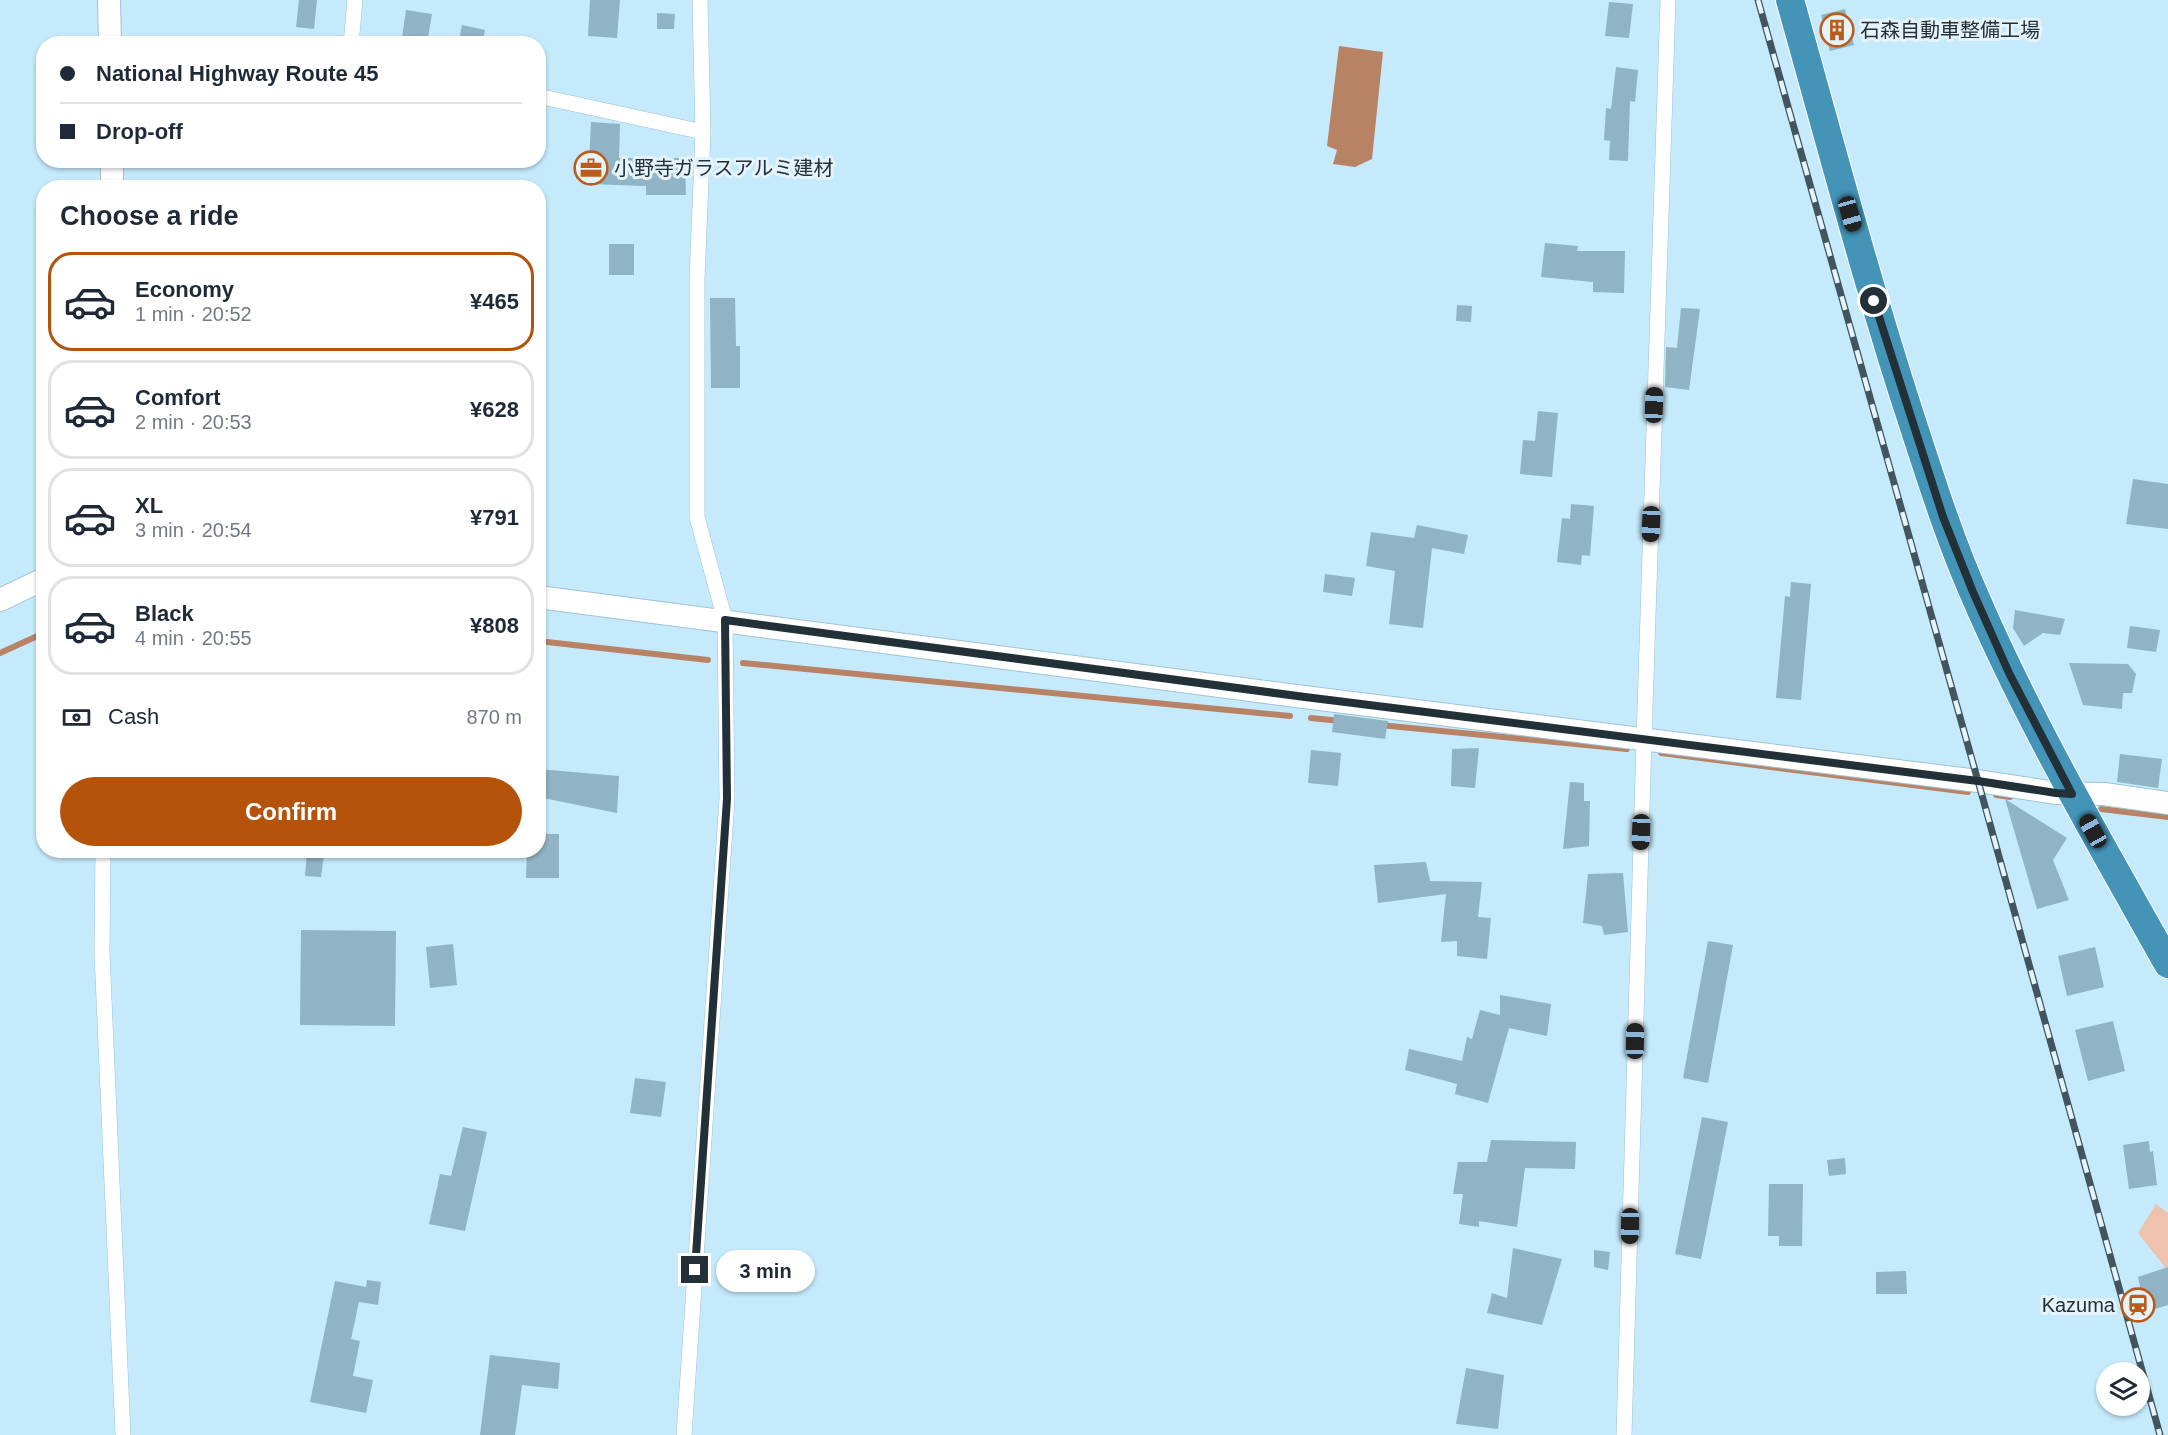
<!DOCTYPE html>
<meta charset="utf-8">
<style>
:root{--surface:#fff;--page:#f2f2f3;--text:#1f2937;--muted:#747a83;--line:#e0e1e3;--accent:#b45309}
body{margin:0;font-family:Arial,"Noto Sans JP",sans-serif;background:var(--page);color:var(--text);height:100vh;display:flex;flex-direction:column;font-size:22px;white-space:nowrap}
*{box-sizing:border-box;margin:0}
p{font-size:20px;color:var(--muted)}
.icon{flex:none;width:33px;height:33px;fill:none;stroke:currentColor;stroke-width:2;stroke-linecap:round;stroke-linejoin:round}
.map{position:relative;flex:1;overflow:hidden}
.details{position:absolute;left:36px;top:180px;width:510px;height:678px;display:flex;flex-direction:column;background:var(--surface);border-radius:24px;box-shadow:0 2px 4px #0004}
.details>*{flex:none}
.guide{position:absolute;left:36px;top:36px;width:510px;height:132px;border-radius:24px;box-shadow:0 2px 4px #0004;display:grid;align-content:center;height:132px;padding:0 24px;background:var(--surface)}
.buttons{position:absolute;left:2096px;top:1362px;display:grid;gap:12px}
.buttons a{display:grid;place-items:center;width:54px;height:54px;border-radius:50%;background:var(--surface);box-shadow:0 2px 4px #0004;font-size:30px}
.end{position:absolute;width:27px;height:27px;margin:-14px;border:8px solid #223037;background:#fff;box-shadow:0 0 0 3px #fff}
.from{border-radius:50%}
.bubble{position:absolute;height:42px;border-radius:21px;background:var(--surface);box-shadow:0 2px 4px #0004;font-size:20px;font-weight:600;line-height:42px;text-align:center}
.car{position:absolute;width:18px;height:36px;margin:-18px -9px;border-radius:8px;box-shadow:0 0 4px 2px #0007;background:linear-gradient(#222 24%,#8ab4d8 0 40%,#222 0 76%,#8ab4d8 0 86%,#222 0)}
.guide b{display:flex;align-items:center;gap:21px;height:57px;font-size:22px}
.guide b+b{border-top:2px solid var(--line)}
.guide i{width:15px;height:15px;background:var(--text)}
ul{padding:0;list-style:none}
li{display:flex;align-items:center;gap:18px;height:99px;margin:0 12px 9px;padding:0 12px;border:3px solid var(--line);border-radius:24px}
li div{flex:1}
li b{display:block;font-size:22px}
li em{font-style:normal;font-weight:600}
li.on{border-color:var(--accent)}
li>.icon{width:54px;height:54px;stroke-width:1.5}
h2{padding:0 24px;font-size:27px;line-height:72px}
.pay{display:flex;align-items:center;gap:15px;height:66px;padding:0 24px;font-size:22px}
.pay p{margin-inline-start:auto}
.action{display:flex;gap:12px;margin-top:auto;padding:12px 24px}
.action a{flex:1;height:69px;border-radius:36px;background:var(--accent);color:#fff;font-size:24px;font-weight:600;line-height:69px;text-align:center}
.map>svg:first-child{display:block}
.green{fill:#eec2ac}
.water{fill:#b88265}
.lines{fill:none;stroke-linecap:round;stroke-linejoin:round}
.stream{stroke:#b88265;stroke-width:6}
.building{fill:#90b3c5}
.street-casing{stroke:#9fc2d4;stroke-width:16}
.secondary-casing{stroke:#9fc2d4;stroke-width:24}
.highway-casing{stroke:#fff;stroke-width:30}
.street{stroke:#fff;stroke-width:15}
.secondary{stroke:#fff;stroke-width:22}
.highway{stroke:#4494b8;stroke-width:28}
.rail-casing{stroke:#42545d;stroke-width:7}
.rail{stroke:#e5f3fb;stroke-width:4.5;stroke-dasharray:14;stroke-linecap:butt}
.route{stroke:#223037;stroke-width:8}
.labels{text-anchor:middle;stroke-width:6;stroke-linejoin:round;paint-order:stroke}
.poi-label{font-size:20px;fill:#223037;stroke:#e5f3fb;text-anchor:start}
</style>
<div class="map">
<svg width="2168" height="1435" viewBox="0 0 2168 1435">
<rect width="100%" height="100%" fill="#c5eafc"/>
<!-- green -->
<path class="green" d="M2156 1204 2168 1213V1271L2138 1233Z"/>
<!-- water -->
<path class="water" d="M1339 46 1383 52 1372 159 1355 167 1333 164 1337 150 1327 146Z"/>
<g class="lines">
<!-- stream -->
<path class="stream" d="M538 641 708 660
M0 653 44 633
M743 663 1290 716
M1311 718 1340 721
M1380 725 1627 749
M1661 753 1968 792
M1996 795 2010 797
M2101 809 2168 817"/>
</g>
<!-- building -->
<path class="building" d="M299 0H317L314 29 296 27Z
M590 0H620L617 38 588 36Z
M1609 2 1633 4 1629 38 1605 36Z
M1845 9 1854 45 1830 51 1821 15Z
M406 10 432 14 427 44H401Z
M657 13 675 14 674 29H657Z
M462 25 485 30 482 44H458Z
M1616 67 1638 70 1635 102 1630 101 1628 161 1609 160 1610 141 1604 140 1606 108 1611 109Z
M591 122 620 124 619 158H685L686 195H646V186L588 184Z
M1545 243 1578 246 1577 251H1625L1624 293 1593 292V282L1541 277Z
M609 244H634V275H609Z
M710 298H735L736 346H740V388H711Z
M1457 305 1472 306 1471 322 1456 321Z
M1681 308 1700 309 1689 390 1665 387 1666 347 1677 348Z
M1538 411 1558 413 1552 477 1520 474 1523 440 1535 441Z
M2133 479 2168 484V529L2126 524Z
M1571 504 1594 506 1590 556 1582 555 1581 565 1557 562 1562 518 1570 519Z
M1417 525 1468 535 1464 554 1432 548 1423 628 1389 624 1395 571 1366 566 1371 532 1414 538Z
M1325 574 1355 578 1352 596 1323 592Z
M1791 582 1811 584 1801 700 1776 698 1785 596 1790 597Z
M2015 610 2065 619 2060 635 2043 633 2024 646 2013 628Z
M2130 626 2160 630 2156 652 2127 648Z
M2069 663 2128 664 2136 674 2132 693H2123L2122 709 2083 705Z
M1334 714 1388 721 1385 739 1332 732Z
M1479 748 1475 788 1451 786 1452 749Z
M1311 750 1341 753 1338 786 1308 783Z
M2120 754 2162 759 2158 788 2117 782Z
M538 769 619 776 617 813 538 797Z
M1570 782 1584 783V801H1590L1589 846 1563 849Z
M2005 799 2067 838 2053 860 2069 900 2037 909Z
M538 834H559V878H526L527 850H538Z
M307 852 324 854 321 877 305 876Z
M1426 862 1430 881 1482 882 1478 917 1491 918 1487 959 1457 956V941L1441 942 1446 894 1378 903 1374 865Z
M1623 873 1628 932 1604 935 1602 926 1583 923 1588 874Z
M301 930 396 931 395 1026 300 1025Z
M1708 941 1733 945 1708 1083 1683 1078Z
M453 944 457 985 430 988 426 947Z
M2095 947 2104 987 2067 996 2058 956Z
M1500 995 1551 1004 1547 1036 1509 1028 1488 1103 1455 1094 1457 1084 1405 1070 1409 1049 1462 1061 1467 1037 1472 1039 1480 1010 1500 1015Z
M2113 1021 2125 1071 2088 1081 2075 1030Z
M635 1078 666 1082 661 1117 630 1113Z
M1702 1117 1728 1122 1701 1259 1675 1254Z
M463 1127 487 1132 465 1231 429 1224 440 1174 451 1176Z
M1491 1140 1576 1142 1575 1169 1525 1168 1517 1227 1479 1221V1227L1459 1224 1463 1194H1453L1458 1162H1487Z
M2149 1141 2150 1152 2153 1151 2157 1185 2129 1189 2123 1145Z
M1845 1158 1846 1174 1829 1176 1827 1160Z
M1769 1184H1803L1802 1246H1779V1236H1768Z
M1513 1248 1562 1259 1542 1325 1487 1313 1492 1293 1507 1298Z
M1594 1250 1610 1252 1608 1270 1594 1267Z
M2168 1267V1305L2145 1312 2138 1277Z
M1906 1271 1907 1294H1876V1272Z
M367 1280 381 1282 378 1305 359 1302 351 1339 360 1341 353 1376 373 1380 366 1413 310 1402 335 1281 366 1287Z
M490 1355 560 1363 558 1389 522 1385 515 1435H480Z
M1466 1368 1504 1375 1498 1429 1456 1424Z"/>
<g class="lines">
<!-- street casing -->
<g class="street-casing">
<path id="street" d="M351 44 355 0
M538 96 703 132
M103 850 102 953 123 1435
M684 1435 727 799 725 620 697 517V279L703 132 700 0
M1624 1435 1644 739 1668 0"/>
</g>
<!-- secondary casing -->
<g class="secondary-casing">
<path id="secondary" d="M109 0 110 44
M112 160V188
M538 597 1304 697 1978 781 2056 793 2104 794 2168 803
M0 600 44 579"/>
</g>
<!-- highway casing -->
<g class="highway-casing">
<path id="highway" d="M1790 0C1829 138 1865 276 1909 412 1929 473 1948 535 1974 594 2029 722 2100 843 2168 964"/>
</g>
<!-- street -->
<use href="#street" class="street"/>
<!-- secondary -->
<use href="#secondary" class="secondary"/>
<!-- highway -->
<use href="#highway" class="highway"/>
<!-- rail casing -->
<g class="rail-casing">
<path id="rail" d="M1758 0 1978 781 2160 1435"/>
</g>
<!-- rail -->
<use href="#rail" class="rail"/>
</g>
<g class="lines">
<!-- route -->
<path class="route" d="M695 1270 727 799 725 620 1305 697 1978 781 2056 793 2072 794 2009 673 1973 592 1943 517 1874 301"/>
</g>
<!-- icons -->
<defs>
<g id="building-ring" transform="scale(1.725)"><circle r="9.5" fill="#e5f3fb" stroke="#bc5b1a" stroke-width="1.5"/><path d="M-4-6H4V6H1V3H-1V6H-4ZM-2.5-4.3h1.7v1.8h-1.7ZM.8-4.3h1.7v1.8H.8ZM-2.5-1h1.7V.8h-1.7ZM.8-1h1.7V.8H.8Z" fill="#bc5b1a"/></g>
<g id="office-ring" transform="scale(1.725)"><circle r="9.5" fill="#e5f3fb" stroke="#bc5b1a" stroke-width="1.5"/><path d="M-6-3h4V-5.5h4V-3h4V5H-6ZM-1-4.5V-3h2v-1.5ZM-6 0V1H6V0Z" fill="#bc5b1a"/></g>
<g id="station-ring" transform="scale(1.725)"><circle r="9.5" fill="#e5f3fb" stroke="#bc5b1a" stroke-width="1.5"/><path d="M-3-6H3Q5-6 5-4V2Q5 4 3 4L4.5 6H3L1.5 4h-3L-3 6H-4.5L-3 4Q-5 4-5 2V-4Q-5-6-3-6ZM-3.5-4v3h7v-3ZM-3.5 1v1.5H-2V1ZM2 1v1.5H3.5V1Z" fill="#bc5b1a"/></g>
</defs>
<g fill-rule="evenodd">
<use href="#building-ring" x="1837" y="30"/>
<use href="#office-ring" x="591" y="168"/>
<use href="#station-ring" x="2138" y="1305"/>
</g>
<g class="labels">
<!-- poi labels -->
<g class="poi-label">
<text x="1860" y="37">石森自動車整備工場</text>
<text x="614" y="175">小野寺ガラスアルミ建材</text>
<text x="2115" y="1312" text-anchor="end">Kazuma</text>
</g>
</g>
</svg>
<div class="buttons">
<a><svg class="icon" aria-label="layers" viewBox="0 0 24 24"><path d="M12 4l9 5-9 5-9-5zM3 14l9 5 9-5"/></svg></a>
</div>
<i class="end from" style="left:1874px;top:301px"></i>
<i class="end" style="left:695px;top:1270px"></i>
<div class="bubble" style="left:716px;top:1250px;width:99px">3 min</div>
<i class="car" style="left:1850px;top:214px;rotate:164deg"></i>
<i class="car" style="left:1654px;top:405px;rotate:2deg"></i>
<i class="car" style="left:1651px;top:524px;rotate:182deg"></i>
<i class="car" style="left:2093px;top:831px;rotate:331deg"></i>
<i class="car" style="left:1641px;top:832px;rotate:182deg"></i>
<i class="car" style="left:1635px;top:1041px;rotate:1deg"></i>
<i class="car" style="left:1630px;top:1226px;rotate:181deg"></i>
<div class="guide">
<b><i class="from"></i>National Highway Route 45</b>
<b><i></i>Drop-off</b>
</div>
<section class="details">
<h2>Choose a ride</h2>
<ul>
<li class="on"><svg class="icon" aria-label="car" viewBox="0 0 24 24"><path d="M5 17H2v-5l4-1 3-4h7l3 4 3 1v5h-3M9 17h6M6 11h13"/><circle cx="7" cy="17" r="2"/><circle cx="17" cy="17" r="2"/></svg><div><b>Economy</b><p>1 min · 20:52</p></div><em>¥465</em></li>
<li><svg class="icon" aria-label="car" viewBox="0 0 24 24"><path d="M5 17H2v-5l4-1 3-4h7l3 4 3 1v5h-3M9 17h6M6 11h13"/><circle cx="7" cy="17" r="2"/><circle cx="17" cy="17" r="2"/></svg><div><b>Comfort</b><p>2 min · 20:53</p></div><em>¥628</em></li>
<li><svg class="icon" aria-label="car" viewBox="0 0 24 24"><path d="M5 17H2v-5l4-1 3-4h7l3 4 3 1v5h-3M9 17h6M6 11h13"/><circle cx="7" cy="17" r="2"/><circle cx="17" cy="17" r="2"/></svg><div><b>XL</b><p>3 min · 20:54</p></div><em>¥791</em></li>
<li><svg class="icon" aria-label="car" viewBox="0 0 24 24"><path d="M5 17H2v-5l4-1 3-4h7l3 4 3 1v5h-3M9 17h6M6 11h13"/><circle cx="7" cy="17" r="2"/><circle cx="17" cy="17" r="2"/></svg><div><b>Black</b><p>4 min · 20:55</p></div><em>¥808</em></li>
</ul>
<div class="pay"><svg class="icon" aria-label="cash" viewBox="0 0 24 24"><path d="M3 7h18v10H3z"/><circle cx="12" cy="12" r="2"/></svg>Cash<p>870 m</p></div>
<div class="action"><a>Confirm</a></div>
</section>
</div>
